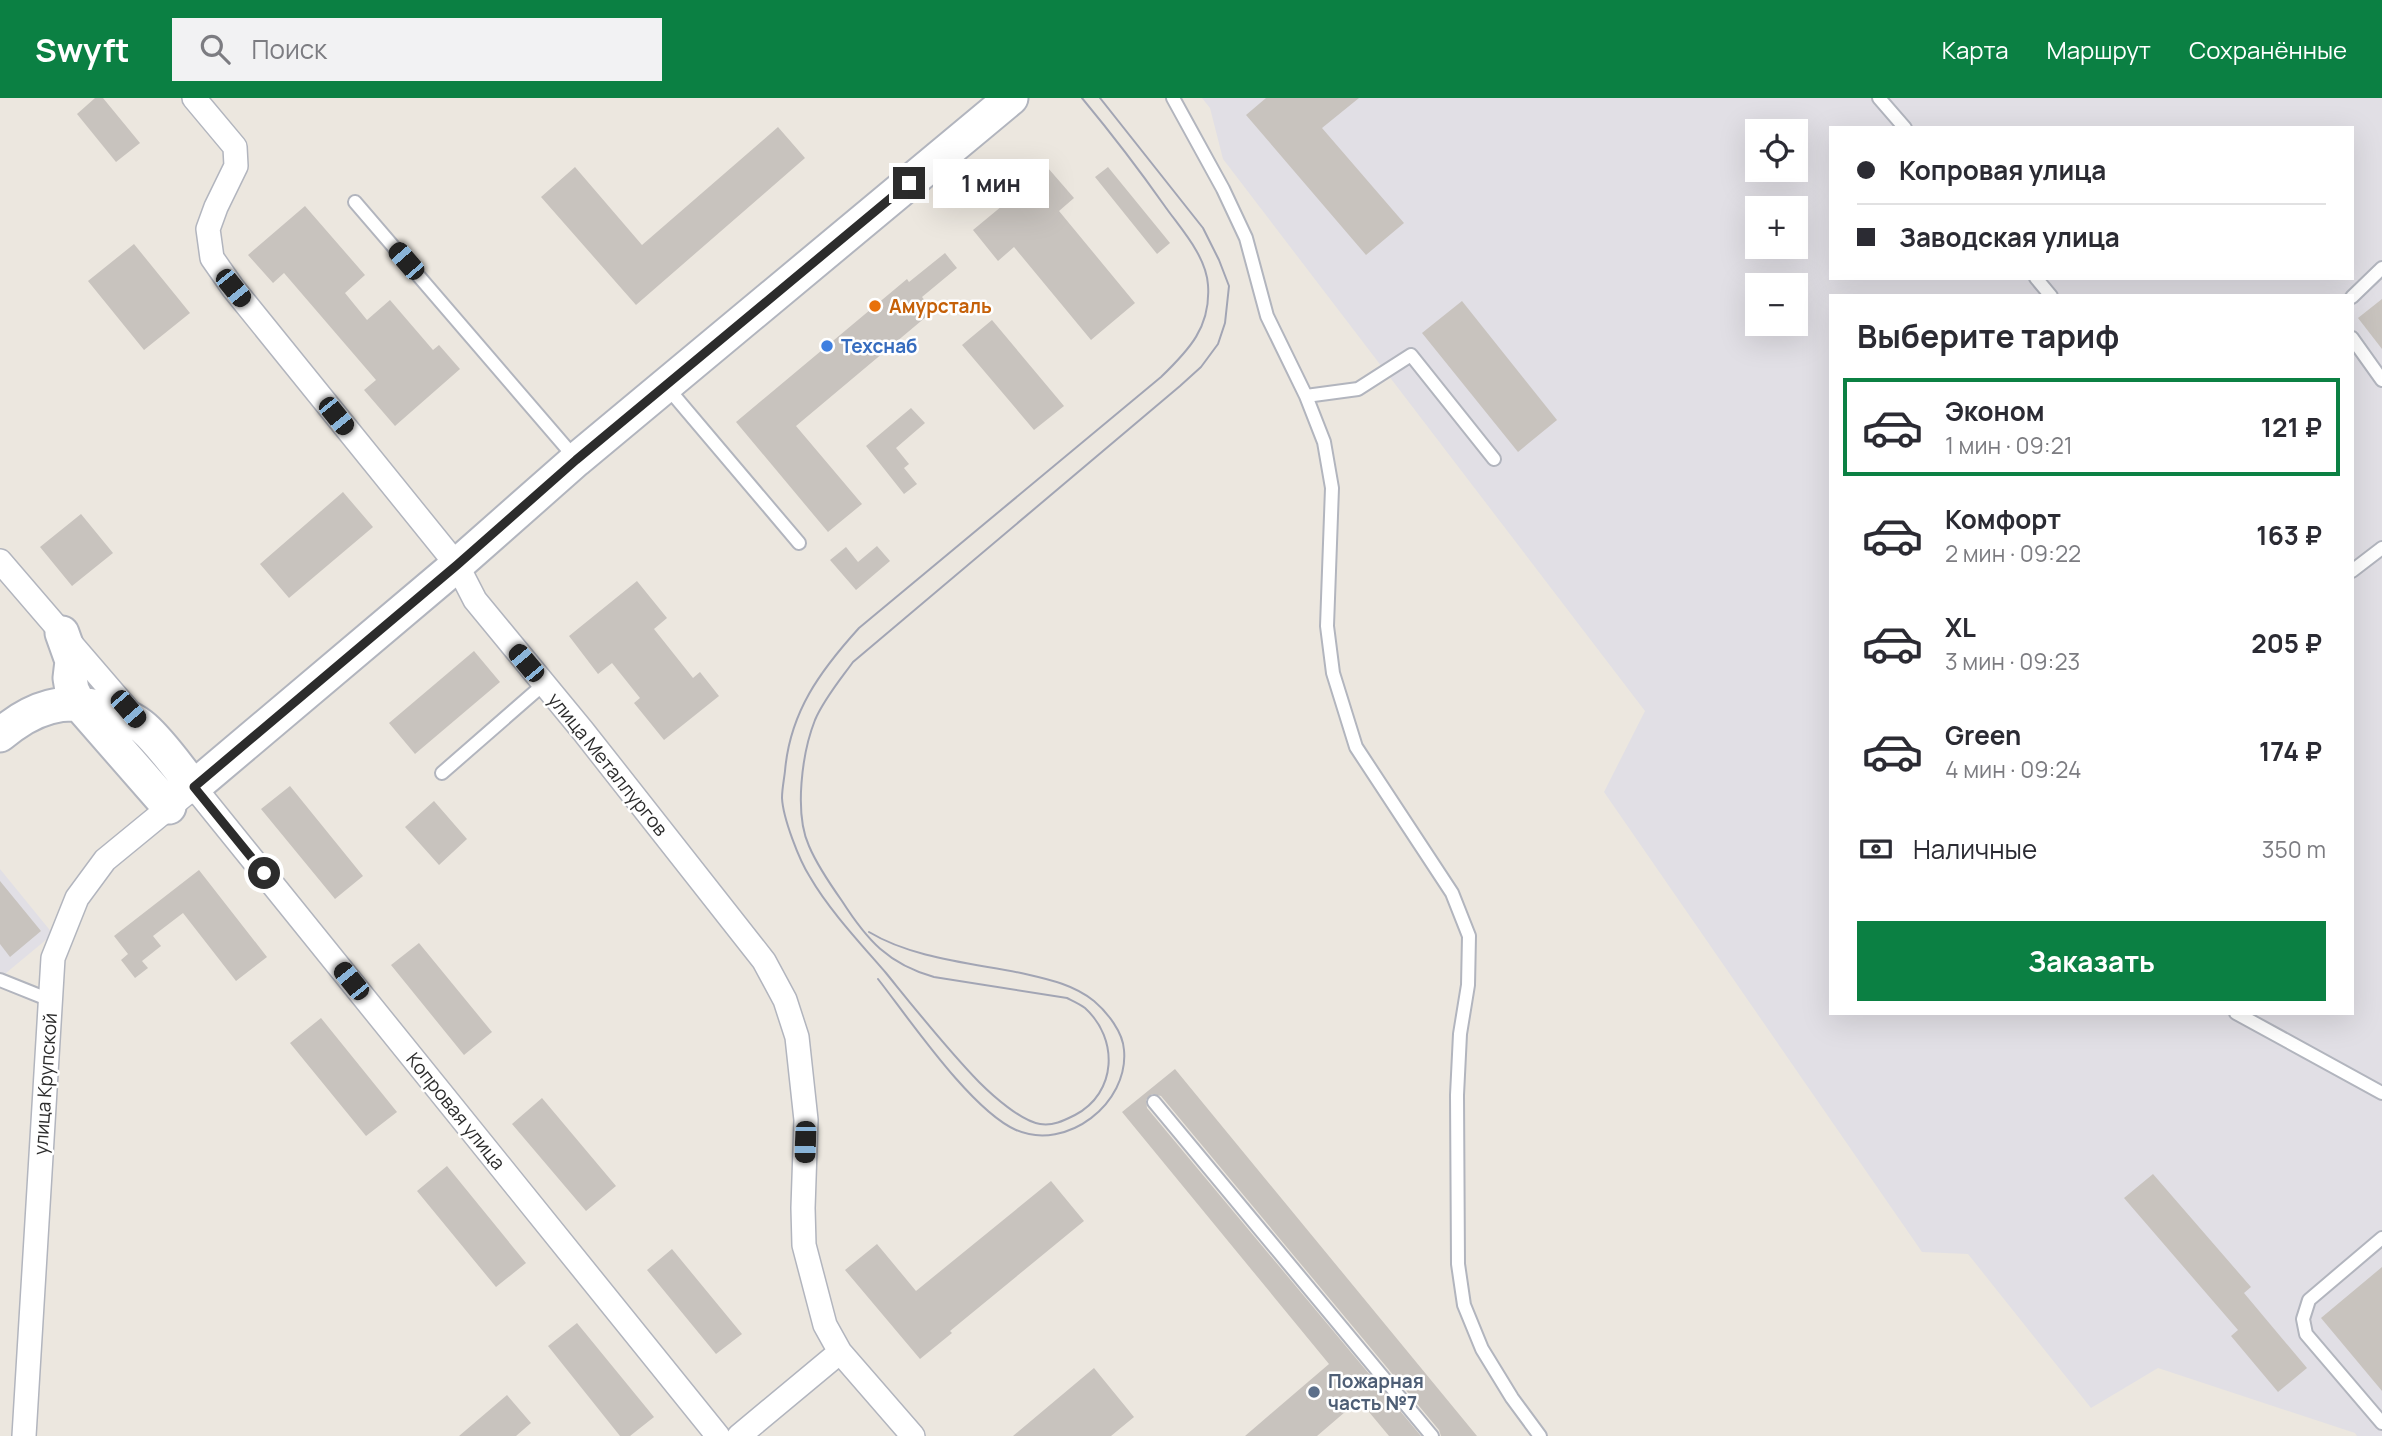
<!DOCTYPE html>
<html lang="ru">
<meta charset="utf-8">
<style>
:root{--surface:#fff;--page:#f2f2f3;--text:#2b2b33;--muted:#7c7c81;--line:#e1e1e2;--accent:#0b8043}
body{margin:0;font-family:Manrope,sans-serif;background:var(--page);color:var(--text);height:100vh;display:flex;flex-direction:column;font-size:26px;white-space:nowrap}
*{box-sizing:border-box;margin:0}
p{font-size:23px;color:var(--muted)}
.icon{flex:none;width:38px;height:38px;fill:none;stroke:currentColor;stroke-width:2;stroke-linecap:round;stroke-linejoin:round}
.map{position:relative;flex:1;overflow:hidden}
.panel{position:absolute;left:1829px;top:196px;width:525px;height:721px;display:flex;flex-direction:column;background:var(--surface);border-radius:0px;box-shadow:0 7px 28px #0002}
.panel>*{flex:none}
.top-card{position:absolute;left:1829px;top:28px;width:525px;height:154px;border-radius:0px;box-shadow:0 7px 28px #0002;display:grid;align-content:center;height:154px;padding:0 28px;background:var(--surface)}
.buttons{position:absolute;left:1745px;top:21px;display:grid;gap:14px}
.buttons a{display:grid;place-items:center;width:63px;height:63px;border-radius:0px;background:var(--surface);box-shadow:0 7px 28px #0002;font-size:35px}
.end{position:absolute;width:32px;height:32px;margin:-16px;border:9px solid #2c2c2c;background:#fff;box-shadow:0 0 0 4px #fff}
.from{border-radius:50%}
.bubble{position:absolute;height:49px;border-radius:0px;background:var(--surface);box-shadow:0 7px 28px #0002;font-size:23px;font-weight:700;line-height:49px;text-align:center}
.car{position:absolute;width:21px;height:42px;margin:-21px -10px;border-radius:9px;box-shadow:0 0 5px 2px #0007;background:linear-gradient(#222 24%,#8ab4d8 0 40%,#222 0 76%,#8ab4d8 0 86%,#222 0)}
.top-card b{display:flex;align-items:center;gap:24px;height:66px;font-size:26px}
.top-card b+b{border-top:2px solid var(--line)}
.top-card i{width:18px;height:18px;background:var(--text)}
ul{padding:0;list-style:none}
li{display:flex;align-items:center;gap:21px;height:98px;margin:0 14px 10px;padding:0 14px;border:4px solid transparent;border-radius:0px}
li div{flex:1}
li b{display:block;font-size:26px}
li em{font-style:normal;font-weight:700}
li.selected{border-color:var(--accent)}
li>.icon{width:63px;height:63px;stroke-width:1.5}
h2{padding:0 28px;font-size:32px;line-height:84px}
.pay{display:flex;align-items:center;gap:18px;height:77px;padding:0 28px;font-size:26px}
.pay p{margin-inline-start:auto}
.button{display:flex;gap:14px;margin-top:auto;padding:14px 28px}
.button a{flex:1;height:80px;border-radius:0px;background:var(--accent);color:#fff;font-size:28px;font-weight:700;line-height:80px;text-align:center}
header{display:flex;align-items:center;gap:42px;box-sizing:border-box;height:98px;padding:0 35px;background:var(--accent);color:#fff}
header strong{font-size:33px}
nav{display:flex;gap:38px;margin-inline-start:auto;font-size:24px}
.search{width:490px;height:63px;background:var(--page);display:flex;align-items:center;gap:18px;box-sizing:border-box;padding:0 24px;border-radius:0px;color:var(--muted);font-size:26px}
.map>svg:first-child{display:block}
.industrial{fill:#e1dfe5;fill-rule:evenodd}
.building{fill:#c8c3be}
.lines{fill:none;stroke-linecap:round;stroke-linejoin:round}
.lane-casing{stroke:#b2b5be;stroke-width:16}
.street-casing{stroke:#b2b5be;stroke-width:26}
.secondary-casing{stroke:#b2b5be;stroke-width:37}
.lane{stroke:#fff;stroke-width:12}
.street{stroke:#fff;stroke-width:23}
.secondary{stroke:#fff;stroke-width:33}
.tram{stroke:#a2a5b4;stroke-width:2}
.route{stroke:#2c2c2c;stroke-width:9}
.food-dot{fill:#e8710a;stroke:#fff;stroke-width:2.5}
.shop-dot{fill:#3f7fe0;stroke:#fff;stroke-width:2.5}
.service-dot{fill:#5c6f8a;stroke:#fff;stroke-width:2.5}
.labels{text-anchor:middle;stroke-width:5;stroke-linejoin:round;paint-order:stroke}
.food-label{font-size:19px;font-weight:bold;fill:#c56008;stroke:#fff;text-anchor:start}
.shop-label{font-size:19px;font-weight:bold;fill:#366cbe;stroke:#fff;text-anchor:start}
.street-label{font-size:19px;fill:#2c2c2c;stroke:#fff}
.service-label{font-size:19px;font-weight:bold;fill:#4e5e75;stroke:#fff;text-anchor:start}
</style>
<header>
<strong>Swyft</strong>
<div class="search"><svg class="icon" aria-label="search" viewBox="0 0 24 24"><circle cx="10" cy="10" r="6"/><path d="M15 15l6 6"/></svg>Поиск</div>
<nav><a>Карта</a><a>Маршрут</a><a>Сохранённые</a></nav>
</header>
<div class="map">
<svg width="2382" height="1338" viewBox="0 0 2382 1338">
<rect width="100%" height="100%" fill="#ece7df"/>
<!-- industrial -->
<path class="industrial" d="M1202 0H2382V1338H2357L2355 1335 2158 1270 2091 1310 1968 1156 1922 1154 1604 694 1645 613 1223 61 1210 10ZM1830 30H2352V180H1830ZM1757 33H1796V72H1757ZM1757 110H1796V149H1757ZM1757 187H1796V226H1757ZM1830 198H2352V915H1830Z
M0 771 53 836 0 880Z"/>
<!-- building -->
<path class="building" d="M95 0H103L140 45 116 64 77 16Z
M1266 0H1359L1322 30 1404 125 1366 157 1246 17Z
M778 29 805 60 636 207 541 99 575 69 642 147Z
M1108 69 1170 145 1157 156 1095 79Z
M1048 70 1074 100 1059 113 1135 205 1091 242 1014 149 998 163 973 132Z
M305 108 365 177 345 195 367 222 390 202 433 252 439 247 460 271 395 328 364 292 376 282 284 175 273 185 248 157Z
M134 146 190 215 144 252 88 183Z
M945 155 957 170 922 199 933 213 796 328 862 406 828 434 736 324 907 181 909 184Z
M2382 201V251L2358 220Z
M1462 203 1557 322 1518 354 1422 235Z
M992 222 1064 308 1034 332 962 247Z
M911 310 925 325 896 350 909 366 904 370 917 386 904 396 866 348Z
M343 394 373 429 289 500 260 466Z
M81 416 113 455 72 488 40 449Z
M877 448 890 463 856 492 830 462 846 449 858 464Z
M637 483 667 520 654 531 693 580 700 574 719 598 664 642 634 605 640 600 612 565 598 576 569 538Z
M474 553 500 584 415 656 389 625Z
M290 688 363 778 335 801 261 711Z
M434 703 467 741 439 767 405 729Z
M199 772 267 859 236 883 183 815 153 838 161 848 142 863 148 870 135 880 121 862 128 856 114 838Z
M0 783 41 833 10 859 0 846Z
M419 845 492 934 464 957 391 867Z
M321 920 397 1014 366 1038 290 945Z
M1175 971 1477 1338H1441L1439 1332 1161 998 1152 996 1146 1002 1147 1010 1421 1338H1389L1359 1302 1317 1338H1245L1329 1266 1122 1014Z
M542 1000 616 1088 586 1113 512 1026Z
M447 1068 526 1165 496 1189 417 1093Z
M2153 1076 2251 1189 2244 1195 2307 1270 2278 1294 2231 1238 2238 1232 2124 1100Z
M1051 1083 1084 1123 950 1233 952 1235 920 1261 845 1172 877 1146 916 1193Z
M672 1151 742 1236 716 1256 647 1172Z
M2382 1169V1293L2321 1220Z
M577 1225 654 1319 630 1338H620L548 1248Z
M1094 1270 1134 1319 1111 1338H1013Z
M507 1297 531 1325 516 1338H459Z"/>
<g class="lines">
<!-- lane casing -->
<g class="lane-casing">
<path id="lane" d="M1173 0 1223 91 1246 140 1267 218 1306 298 1324 344 1332 390 1327 528 1333 575 1356 649 1452 795 1469 838 1468 887 1460 936 1457 997 1458 1166 1464 1207 1482 1251 1512 1300 1540 1338
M1879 0 1905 30
M355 104 576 361
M2036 180 2051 198
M2352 199 2382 170
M2352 240 2382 282
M666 288 799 445
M1306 298 1358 291 1411 257 1494 361
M2352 473 2382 450
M442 675 544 586
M0 882 50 902
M2236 915 2382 995
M1154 1004 1432 1338
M2382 1140 2309 1202 2303 1221 2306 1236 2382 1325"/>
</g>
<!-- street casing -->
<g class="street-casing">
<path id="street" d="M194 0 235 49 236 68 216 109 208 131 212 160 233 190 457 467 475 502 583 633 764 863 785 902 797 939 806 1022 803 1110 804 1147 825 1227 840 1254 913 1338
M0 463 135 620
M24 1338 53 860 77 800 105 762 194 689 718 1338
M739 1338 840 1254"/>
</g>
<!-- secondary casing -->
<g class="secondary-casing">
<path id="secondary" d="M62 535 72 563 70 580 72 592 79 606 169 709
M0 637C33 609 64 599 106 611 120 616 133 620 144 630 163 647 178 670 194 689L457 467 576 362 1011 0"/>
</g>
<!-- lane -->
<use href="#lane" class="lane"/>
<!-- street -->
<use href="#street" class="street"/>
<!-- secondary -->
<use href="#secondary" class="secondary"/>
<!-- tram -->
<path class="tram" d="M1082 0C1111 35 1138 70 1164 107 1180 130 1206 157 1208 187 1211 229 1189 252 1161 279L859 530C820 573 790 614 785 673 784 682 782 691 782 700 783 720 799 762 810 779 829 812 861 846 886 875 916 912 946 950 979 984 993 998 1021 1023 1040 1026 1053 1028 1063 1023 1075 1017 1117 995 1119 941 1085 910 1080 906 1073 903 1067 900L934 879C888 866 867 842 842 803 830 786 817 767 809 748 794 715 802 655 815 622 824 601 840 582 853 564L1180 288 1201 269 1218 246 1225 225 1229 188 1219 162 1203 130 1100 0
M869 834C912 860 971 865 1021 875 1047 881 1073 886 1094 903 1107 914 1123 934 1124 952 1129 1005 1067 1054 1016 1032 971 1012 910 922 878 881"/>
</g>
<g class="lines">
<!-- route -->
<path class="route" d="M264 775 194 689 457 467 576 362 909 85"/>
</g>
<!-- markers -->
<circle class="food-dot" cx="875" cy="208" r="7"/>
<circle class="shop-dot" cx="827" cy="248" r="7"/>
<circle class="service-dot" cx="1314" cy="1294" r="7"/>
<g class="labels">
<!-- food labels -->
<g class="food-label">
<text x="889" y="215">Амурсталь</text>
</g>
<!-- shop labels -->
<g class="shop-label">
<text x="841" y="255">Техснаб</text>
</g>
<!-- street labels -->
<g class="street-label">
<text transform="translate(608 666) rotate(51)" y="7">улица Металлургов</text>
<text transform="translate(45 986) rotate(-86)" y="7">улица Крупской</text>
<text transform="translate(456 1013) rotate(51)" y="7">Копровая улица</text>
</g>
<!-- service labels -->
<g class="service-label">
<text x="1328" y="1290">Пожарная<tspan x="1328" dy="22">часть №7</tspan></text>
</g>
</g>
</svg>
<div class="buttons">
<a><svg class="icon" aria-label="locate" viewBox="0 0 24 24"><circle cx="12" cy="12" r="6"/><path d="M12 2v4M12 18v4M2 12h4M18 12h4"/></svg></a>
<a>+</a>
<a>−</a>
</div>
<i class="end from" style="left:264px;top:775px"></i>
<i class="end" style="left:909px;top:85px"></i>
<div class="bubble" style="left:933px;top:61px;width:116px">1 мин</div>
<i class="car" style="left:406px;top:163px;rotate:319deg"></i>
<i class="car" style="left:233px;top:190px;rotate:141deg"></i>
<i class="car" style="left:336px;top:318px;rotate:141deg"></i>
<i class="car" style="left:526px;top:565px;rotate:320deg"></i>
<i class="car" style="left:128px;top:611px;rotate:139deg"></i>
<i class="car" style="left:351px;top:883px;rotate:321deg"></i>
<i class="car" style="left:805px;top:1044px;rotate:182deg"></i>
<div class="top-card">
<b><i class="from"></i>Копровая улица</b>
<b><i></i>Заводская улица</b>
</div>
<section class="panel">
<h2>Выберите тариф</h2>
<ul>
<li class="selected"><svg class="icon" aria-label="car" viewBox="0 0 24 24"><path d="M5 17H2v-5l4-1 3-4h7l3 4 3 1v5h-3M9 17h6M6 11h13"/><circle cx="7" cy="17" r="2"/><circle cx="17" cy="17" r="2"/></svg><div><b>Эконом</b><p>1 мин · 09:21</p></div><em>121 ₽</em></li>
<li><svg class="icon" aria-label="car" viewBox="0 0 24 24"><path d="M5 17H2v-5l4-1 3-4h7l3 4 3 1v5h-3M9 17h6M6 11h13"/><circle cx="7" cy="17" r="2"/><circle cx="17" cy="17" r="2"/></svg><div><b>Комфорт</b><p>2 мин · 09:22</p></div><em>163 ₽</em></li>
<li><svg class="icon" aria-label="car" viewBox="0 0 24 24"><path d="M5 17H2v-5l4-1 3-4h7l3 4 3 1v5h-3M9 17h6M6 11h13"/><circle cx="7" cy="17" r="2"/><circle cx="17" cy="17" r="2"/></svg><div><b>XL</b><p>3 мин · 09:23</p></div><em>205 ₽</em></li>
<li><svg class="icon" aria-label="car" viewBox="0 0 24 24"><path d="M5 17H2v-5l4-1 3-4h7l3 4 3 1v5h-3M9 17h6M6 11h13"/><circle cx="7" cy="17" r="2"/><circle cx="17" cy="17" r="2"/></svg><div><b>Green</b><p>4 мин · 09:24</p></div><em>174 ₽</em></li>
</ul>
<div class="pay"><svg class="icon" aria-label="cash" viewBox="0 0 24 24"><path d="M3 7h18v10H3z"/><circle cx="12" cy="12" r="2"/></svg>Наличные<p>350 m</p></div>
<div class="button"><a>Заказать</a></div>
</section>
</div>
